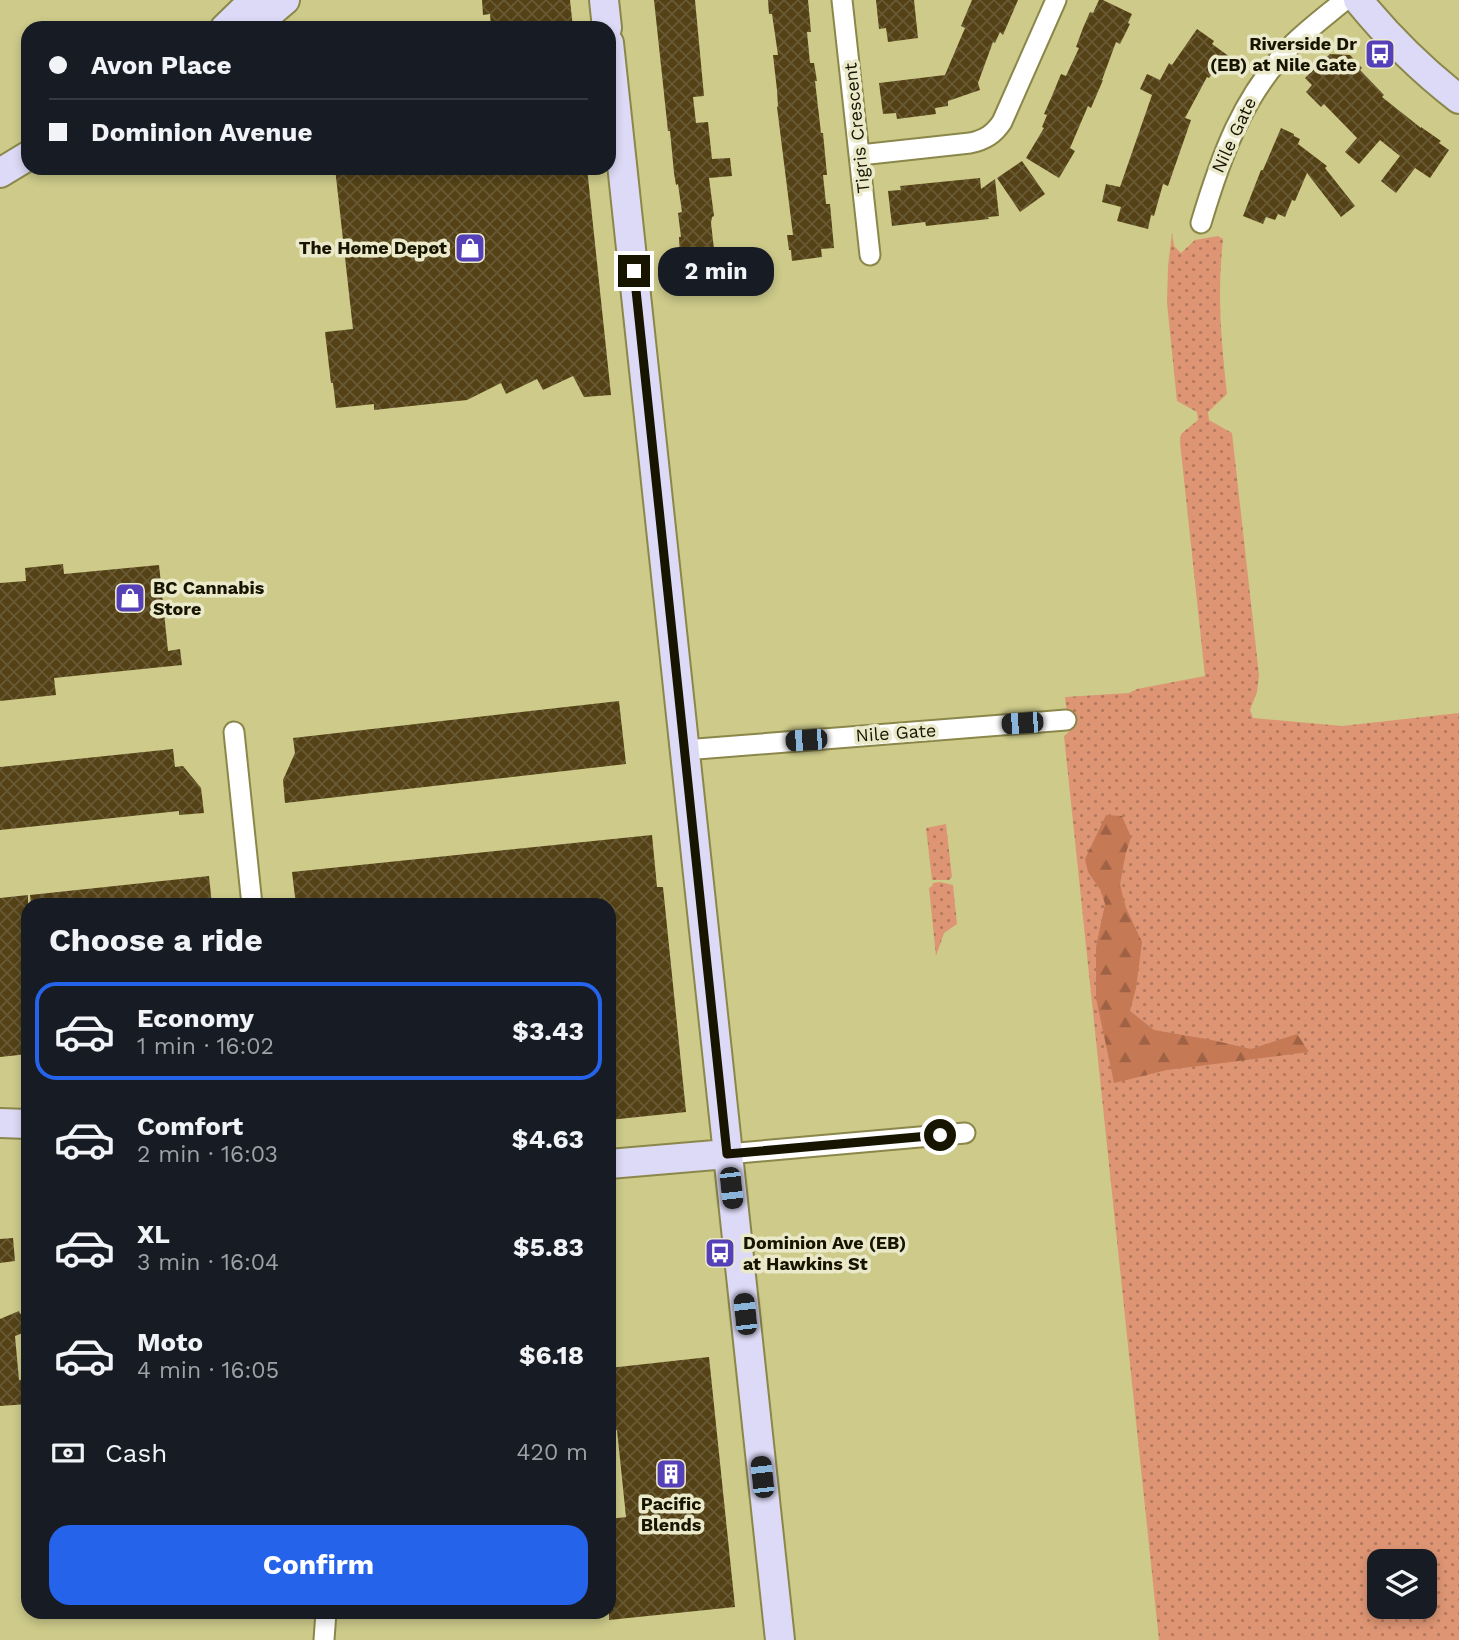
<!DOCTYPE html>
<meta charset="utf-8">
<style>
:root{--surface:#171b24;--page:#242831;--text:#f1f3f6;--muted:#9ea1a6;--line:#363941;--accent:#2563eb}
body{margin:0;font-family:"Work Sans",sans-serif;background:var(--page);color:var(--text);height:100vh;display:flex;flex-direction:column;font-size:26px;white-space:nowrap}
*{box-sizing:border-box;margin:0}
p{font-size:23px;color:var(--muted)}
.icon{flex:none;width:38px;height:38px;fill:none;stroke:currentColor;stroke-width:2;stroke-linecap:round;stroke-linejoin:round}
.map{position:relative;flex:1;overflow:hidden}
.sheet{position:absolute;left:21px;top:898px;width:595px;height:721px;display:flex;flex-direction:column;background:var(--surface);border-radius:21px;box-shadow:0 4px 10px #0003}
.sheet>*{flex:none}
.top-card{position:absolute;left:21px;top:21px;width:595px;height:154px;border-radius:21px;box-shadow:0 4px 10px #0003;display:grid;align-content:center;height:154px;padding:0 28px;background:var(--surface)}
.fabs{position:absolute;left:1367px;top:1549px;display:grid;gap:14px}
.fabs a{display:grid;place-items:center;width:70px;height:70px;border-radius:14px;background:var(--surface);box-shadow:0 4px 10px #0003;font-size:35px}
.end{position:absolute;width:32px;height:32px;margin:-16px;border:9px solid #171500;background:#fff;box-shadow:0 0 0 4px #fff}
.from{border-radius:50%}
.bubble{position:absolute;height:49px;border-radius:21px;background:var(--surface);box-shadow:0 4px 10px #0003;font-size:23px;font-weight:700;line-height:49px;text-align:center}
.car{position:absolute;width:21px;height:42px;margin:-21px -10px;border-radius:9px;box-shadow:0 0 5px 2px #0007;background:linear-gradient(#222 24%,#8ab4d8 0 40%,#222 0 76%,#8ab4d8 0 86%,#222 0)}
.top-card b{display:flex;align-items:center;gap:24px;height:66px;font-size:26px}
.top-card b+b{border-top:2px solid var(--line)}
.top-card i{width:18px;height:18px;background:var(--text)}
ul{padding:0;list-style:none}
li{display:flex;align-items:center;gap:21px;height:98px;margin:0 14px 10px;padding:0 14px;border:4px solid transparent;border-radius:21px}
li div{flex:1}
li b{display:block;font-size:26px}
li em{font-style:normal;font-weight:700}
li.active{border-color:var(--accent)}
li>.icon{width:63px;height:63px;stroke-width:1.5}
h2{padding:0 28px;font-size:32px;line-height:84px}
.pay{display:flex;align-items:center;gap:18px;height:77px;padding:0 28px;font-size:26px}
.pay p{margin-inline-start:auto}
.cta{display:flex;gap:14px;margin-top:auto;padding:14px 28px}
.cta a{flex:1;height:80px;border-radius:21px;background:var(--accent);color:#fff;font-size:28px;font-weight:700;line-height:80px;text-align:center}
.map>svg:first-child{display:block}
.grass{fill:url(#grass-dots);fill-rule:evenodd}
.forest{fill:url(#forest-firs)}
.building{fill:url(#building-cross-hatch)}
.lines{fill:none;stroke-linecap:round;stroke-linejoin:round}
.street-casing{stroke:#8b874a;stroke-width:23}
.secondary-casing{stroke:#8b874a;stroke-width:32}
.street{stroke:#fff;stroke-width:19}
.secondary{stroke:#dcdaf6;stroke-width:28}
.route{stroke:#171500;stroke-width:9}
.labels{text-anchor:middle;stroke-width:7;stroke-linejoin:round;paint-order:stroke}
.poi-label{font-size:18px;font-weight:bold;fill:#171500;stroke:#eae9c9;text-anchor:end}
.street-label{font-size:18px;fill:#171500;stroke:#eae9c9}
</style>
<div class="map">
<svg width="1459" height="1640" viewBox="0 0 1459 1640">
<defs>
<pattern id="grass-dots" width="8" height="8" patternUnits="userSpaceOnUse" patternTransform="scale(1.75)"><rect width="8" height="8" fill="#dd9574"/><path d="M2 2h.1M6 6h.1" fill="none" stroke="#b2785d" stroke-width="1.8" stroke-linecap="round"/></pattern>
<pattern id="forest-firs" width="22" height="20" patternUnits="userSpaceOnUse" patternTransform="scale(1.75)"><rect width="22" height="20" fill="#c67955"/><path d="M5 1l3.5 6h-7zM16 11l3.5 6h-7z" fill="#a06244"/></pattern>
<pattern id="building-cross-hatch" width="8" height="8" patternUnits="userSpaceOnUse" patternTransform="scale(1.75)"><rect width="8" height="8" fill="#544216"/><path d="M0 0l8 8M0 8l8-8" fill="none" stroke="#685a35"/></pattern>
</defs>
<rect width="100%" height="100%" fill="#cdca8a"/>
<!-- grass -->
<path class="grass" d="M1172 233 1174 246 1181 253 1195 240 1218 236 1223 239C1217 295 1221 339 1227 394L1208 412 1209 420 1232 433 1259 675 1257 692 1250 710 1253 718 1342 726 1459 713V1640H1159L1064 736 1069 732 1065 697 1129 693 1137 689 1205 676 1180 442 1181 434 1198 420 1197 412 1177 401 1167 303 1168 267ZM1379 1561H1424V1606H1379Z
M946 824 952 877 949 880H932L926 828Z
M940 882 953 885 957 924 944 933 936 956 929 888 932 886 933 883Z"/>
<!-- forest -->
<path class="forest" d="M1106 815 1122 816 1131 837 1125 856 1120 885 1126 908 1142 942 1136 988 1130 1011 1154 1030 1212 1040 1251 1049 1297 1034 1309 1052 1167 1070 1114 1083 1096 998V947L1105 904 1101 891 1088 872 1085 859Z"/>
<!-- building -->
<path class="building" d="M482 0H570L573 28H491L490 14 483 15Z
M654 0H695L704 96 693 97 696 123 708 122 712 159 730 158 732 176 709 178 714 216 712 217 711 223 714 249 718 248 719 266 683 270 682 258H680L679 237H681L678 213 682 212 678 184 676 185 674 173 670 131H668Z
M768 0H808L811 32H807L810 63H814L817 81H815L821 133H823L827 175H823L826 204H830L834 248 821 249 822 257 792 261 791 250H789L787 235H793L777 107 778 106 777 90 773 55H778L772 14H769Z
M876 0H914L918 38 888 42 886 28 879 29Z
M972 0H1018L1003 35 1000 32 995 43 993 42 978 83 980 90 948 101V106L935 108 936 114 897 119 896 113 883 114 879 83 945 75 965 28 961 26Z
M1099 0H1103L1132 14 1128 23 1130 24 1120 44 1116 42 1102 80H1103L1091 108 1088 106 1070 148 1075 151 1059 178 1026 158 1044 128 1042 127 1047 115 1044 114 1052 96 1061 74 1066 76 1079 48 1076 47 1083 28 1090 12 1093 13Z
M1197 29 1214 41 1212 44 1230 57 1218 74 1214 71 1209 78 1207 77 1185 118 1191 120 1168 186 1163 184 1154 216 1151 215 1148 229 1117 221 1121 207 1102 202 1106 184 1120 187 1152 95 1140 89 1147 74 1160 80 1169 63 1172 65Z
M1330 54 1350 55 1362 68 1360 70 1384 95 1382 97 1421 128V127L1441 141 1439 143 1449 150 1430 178 1415 168 1396 193 1381 181 1400 156 1380 140 1359 164 1345 152 1357 138 1324 104 1321 107 1306 92 1312 85 1305 78Z
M1281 128 1294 134V136L1300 139 1298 144 1327 166 1325 168 1355 206 1341 217 1307 173 1295 201 1292 200 1285 217 1278 214 1275 220 1266 217 1263 224 1243 216 1261 170H1263Z
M1022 161 1045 194 1020 212 997 178Z
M335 168H587L611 395 584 397 573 376 543 390 537 379 506 394 501 383 467 400 374 410V404L336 408 333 383H331L325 332 353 329Z
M980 178 981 189 995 179 999 216 988 217 989 219 926 226 925 222 892 226 888 191 901 190 900 186Z
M63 564 64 574 159 565 168 651 180 649 182 665 54 678 56 695 0 701V583L26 581 25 568Z
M619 701 626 764 285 803 283 780 295 753 293 738Z
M173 749 175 767 183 766 201 788 204 813 179 815V811L0 830V767Z
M652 835 657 887H663L686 1112 609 1120V905H557L556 898 488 905H296L292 872Z
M209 876 212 905H31L30 895Z
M28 895V949L23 950 28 1000V1054L0 1057V898Z
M13 1238 15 1261 0 1263V1239Z
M19 1311 20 1314 28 1311V1331L15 1336 19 1380 28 1379V1404L0 1406V1319Z
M709 1357 735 1607 609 1620V1519L626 1517 617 1430 609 1431V1368Z"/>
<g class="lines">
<!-- street casing -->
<g class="street-casing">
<path id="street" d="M842 0 870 255
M860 155 970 143C985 140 994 134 1002 122L1056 0
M1201 223C1221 156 1242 97 1291 46 1308 29 1327 15 1345 0
M234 732 252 905
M684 750 1066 720
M727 1154 965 1133
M324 1640 326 1612"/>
</g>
<!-- secondary casing -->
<g class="secondary-casing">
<path id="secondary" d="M604 0 607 28
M1358 0C1389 38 1420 69 1459 99
M225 28 254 0
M252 28 285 0
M609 43 780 1640
M0 173 28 156
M0 1123 28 1124
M609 1164 727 1154"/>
</g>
<!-- street -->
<use href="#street" class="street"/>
<!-- secondary -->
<use href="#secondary" class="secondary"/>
</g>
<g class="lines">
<!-- route -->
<path class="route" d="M634 271 727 1154 940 1135"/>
</g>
<!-- icons -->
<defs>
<g id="bus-square" transform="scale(1.575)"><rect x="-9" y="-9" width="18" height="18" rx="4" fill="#5640b8" stroke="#eae9c9"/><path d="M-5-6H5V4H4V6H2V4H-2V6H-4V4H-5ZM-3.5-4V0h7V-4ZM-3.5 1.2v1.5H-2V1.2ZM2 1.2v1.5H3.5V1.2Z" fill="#fff"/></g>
<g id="shop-square" transform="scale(1.575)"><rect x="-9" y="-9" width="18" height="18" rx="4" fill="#5640b8" stroke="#eae9c9"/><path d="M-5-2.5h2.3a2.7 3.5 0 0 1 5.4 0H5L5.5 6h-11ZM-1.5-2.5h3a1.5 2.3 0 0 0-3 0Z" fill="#fff"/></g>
<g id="building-square" transform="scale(1.575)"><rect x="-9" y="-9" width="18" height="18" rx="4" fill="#5640b8" stroke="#eae9c9"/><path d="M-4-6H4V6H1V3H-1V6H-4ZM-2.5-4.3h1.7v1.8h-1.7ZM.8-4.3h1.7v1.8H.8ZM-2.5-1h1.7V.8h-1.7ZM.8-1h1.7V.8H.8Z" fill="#fff"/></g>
</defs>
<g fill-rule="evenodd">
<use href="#bus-square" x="1380" y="54"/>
<use href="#shop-square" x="470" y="248"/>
<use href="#shop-square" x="130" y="598"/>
<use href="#bus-square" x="720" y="1253"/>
<use href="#building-square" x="671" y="1474"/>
</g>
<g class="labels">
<!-- poi labels -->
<g class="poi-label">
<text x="1357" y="50">Riverside Dr<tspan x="1357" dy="21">(EB) at Nile Gate</tspan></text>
<text x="447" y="254">The Home Depot</text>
<text x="153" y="594" text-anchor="start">BC Cannabis<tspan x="153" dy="21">Store</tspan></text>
<text x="743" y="1249" text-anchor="start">Dominion Ave (EB)<tspan x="743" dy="21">at Hawkins St</tspan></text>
<text x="671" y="1510" text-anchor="middle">Pacific<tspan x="671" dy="21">Blends</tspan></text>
</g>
<!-- street labels -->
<g class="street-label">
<text transform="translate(857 128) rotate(-96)" y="6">Tigris Crescent</text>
<text transform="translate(1234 135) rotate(-65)" y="6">Nile Gate</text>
<text transform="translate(896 733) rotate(-4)" y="6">Nile Gate</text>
</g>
</g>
</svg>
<div class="fabs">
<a><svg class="icon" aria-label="layers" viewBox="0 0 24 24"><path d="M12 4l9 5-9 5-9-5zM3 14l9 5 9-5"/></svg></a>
</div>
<i class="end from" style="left:940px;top:1135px"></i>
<i class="end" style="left:634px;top:271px"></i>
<div class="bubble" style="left:658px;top:247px;width:116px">2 min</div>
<i class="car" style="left:1022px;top:723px;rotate:266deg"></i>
<i class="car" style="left:806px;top:740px;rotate:266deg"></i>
<i class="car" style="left:731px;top:1188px;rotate:174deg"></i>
<i class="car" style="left:745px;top:1314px;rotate:354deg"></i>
<i class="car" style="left:762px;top:1477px;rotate:354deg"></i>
<div class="top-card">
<b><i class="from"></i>Avon Place</b>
<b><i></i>Dominion Avenue</b>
</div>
<section class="sheet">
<h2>Choose a ride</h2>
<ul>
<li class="active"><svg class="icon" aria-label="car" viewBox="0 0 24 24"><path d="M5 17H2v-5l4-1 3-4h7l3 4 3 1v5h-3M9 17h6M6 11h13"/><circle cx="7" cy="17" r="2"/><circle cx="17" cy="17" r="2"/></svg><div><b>Economy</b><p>1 min · 16:02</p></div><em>$3.43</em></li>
<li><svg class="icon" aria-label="car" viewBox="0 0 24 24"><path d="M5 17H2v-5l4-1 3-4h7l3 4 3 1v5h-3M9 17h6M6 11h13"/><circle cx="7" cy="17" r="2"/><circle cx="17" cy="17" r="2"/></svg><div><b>Comfort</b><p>2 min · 16:03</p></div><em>$4.63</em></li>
<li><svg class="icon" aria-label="car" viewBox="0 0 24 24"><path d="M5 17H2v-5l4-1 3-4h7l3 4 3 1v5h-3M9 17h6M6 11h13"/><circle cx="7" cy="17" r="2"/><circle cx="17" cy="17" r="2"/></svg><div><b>XL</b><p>3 min · 16:04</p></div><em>$5.83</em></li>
<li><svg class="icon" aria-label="car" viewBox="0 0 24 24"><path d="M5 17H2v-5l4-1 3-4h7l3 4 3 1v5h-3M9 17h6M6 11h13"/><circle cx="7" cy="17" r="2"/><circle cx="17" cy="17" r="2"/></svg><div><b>Moto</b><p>4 min · 16:05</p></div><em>$6.18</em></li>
</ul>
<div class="pay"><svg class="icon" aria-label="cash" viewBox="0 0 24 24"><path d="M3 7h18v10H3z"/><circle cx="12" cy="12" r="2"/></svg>Cash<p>420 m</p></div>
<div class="cta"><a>Confirm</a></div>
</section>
</div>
